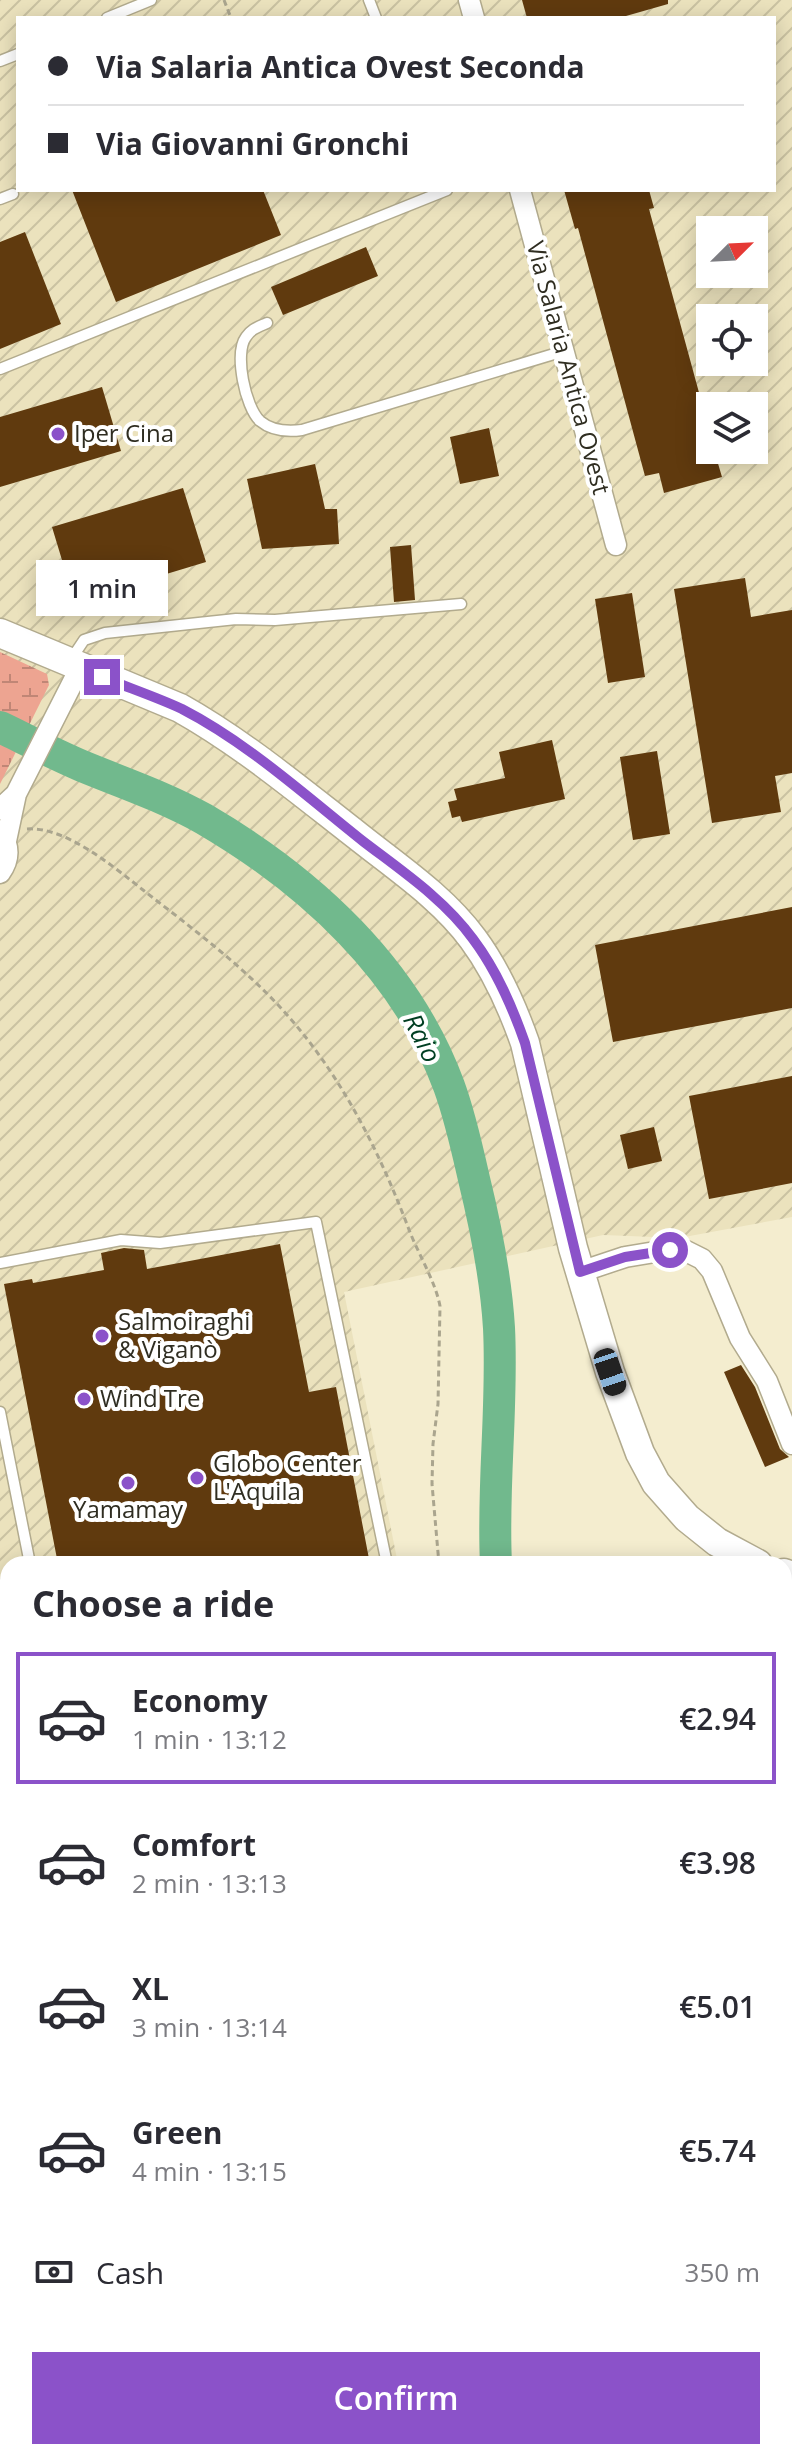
<!DOCTYPE html>
<meta charset="utf-8">
<style>
:root{--surface:#fff;--page:#f2f2f3;--text:#2b2b33;--muted:#7c7c81;--line:#e1e1e2;--accent:#8b52c9}
body{margin:0;font-family:"Open Sans",sans-serif;background:var(--page);color:var(--text);height:100vh;display:flex;flex-direction:column;font-size:30px;white-space:nowrap}
*{box-sizing:border-box;margin:0}
p{font-size:26px;color:var(--muted)}
.icon{flex:none;width:44px;height:44px;fill:none;stroke:currentColor;stroke-width:2;stroke-linecap:round;stroke-linejoin:round}
.map{position:relative;flex:1;overflow:hidden}
.details{position:absolute;left:0px;top:1556px;width:792px;height:904px;display:flex;flex-direction:column;background:var(--surface);border-radius:24px 24px 0 0;box-shadow:0 4px 20px #0003}
.details>*{flex:none}
.banner{position:absolute;left:16px;top:16px;width:760px;height:176px;border-radius:0px;box-shadow:0 4px 20px #0003;display:grid;align-content:center;height:176px;padding:0 32px;background:var(--surface)}
.needle{width:52px;rotate:66deg}
.fabs{position:absolute;left:696px;top:216px;display:grid;gap:16px}
.fabs a{display:grid;place-items:center;width:72px;height:72px;border-radius:0px;background:var(--surface);box-shadow:0 4px 20px #0003;font-size:40px}
.end{position:absolute;width:36px;height:36px;margin:-18px;border:10px solid #8b52c9;background:#fff;box-shadow:0 0 0 4px #fff}
.from{border-radius:50%}
.bubble{position:absolute;height:56px;border-radius:0px;background:var(--surface);box-shadow:0 4px 20px #0003;font-size:26px;font-weight:600;line-height:56px;text-align:center}
.car{position:absolute;width:24px;height:48px;margin:-24px -12px;border-radius:10px;box-shadow:0 0 6px 2px #0007;background:linear-gradient(#222 24%,#8ab4d8 0 40%,#222 0 76%,#8ab4d8 0 86%,#222 0)}
.banner b{display:flex;align-items:center;gap:28px;height:76px;font-size:30px}
.banner b+b{border-top:2px solid var(--line)}
.banner i{width:20px;height:20px;background:var(--text)}
ul{padding:0;list-style:none}
li{display:flex;align-items:center;gap:24px;height:132px;margin:0 16px 12px;padding:0 16px;border:4px solid transparent;border-radius:0px}
li div{flex:1}
li b{display:block;font-size:30px}
li em{font-style:normal;font-weight:600}
li.active{border-color:var(--accent)}
li>.icon{width:72px;height:72px;stroke-width:1.5}
h2{padding:0 32px;font-size:36px;line-height:96px}
.pay{display:flex;align-items:center;gap:20px;height:88px;padding:0 32px;font-size:30px}
.pay p{margin-inline-start:auto}
.action{display:flex;gap:16px;margin-top:auto;padding:16px 32px}
.action a{flex:1;height:92px;border-radius:0px;background:var(--accent);color:#fff;font-size:32px;font-weight:600;line-height:92px;text-align:center}
.map>svg:first-child{display:block}
.industrial{fill:url(#industrial-furrows);fill-rule:evenodd}
.wetland{fill:url(#wetland-marsh)}
.pitch{fill:#eda491}
.lines{fill:none;stroke-linecap:round;stroke-linejoin:round}
.stream{stroke:#71b98d;stroke-width:5}
.river{stroke:#71b98d;stroke-width:32}
.building{fill:#603a0e}
.service-casing{stroke:#b2ab8e;stroke-width:13}
.minor-casing{stroke:#b2ab8e;stroke-width:23}
.secondary-casing{stroke:#b2ab8e;stroke-width:31}
.trunk-casing{stroke:#b2ab8e;stroke-width:35}
.motorway-casing{stroke:#b2ab8e;stroke-width:39}
.path{stroke:#aaa58e;stroke-width:3;stroke-dasharray:6 4;stroke-linecap:butt}
.service{stroke:#fff;stroke-width:10}
.minor{stroke:#fff;stroke-width:20}
.secondary{stroke:#fff;stroke-width:28}
.trunk{stroke:#fff;stroke-width:32}
.motorway{stroke:#fff;stroke-width:36}
.route{stroke:#8b52c9;stroke-width:10}
.poi-dot{fill:#8b52c9;stroke:#fff;stroke-width:3}
.labels{text-anchor:middle;stroke-width:8;stroke-linejoin:round;paint-order:stroke}
.street-label{font-size:24px;fill:#2f2d21;stroke:#fff}
.poi-label{font-size:24px;fill:#2f2d21;stroke:#fff;text-anchor:start}
.water-label{font-size:26px;font-style:italic;fill:#013e22;stroke:#fff}
</style>
<div class="map">
<svg width="792" height="2460" viewBox="0 0 792 2460">
<defs>
<pattern id="industrial-furrows" width="10" height="10" patternUnits="userSpaceOnUse" patternTransform="scale(2)"><rect width="10" height="10" fill="#ebe2bd"/><path d="M-1 1l2-2M0 10L10 0M9 11l2-2" fill="none" stroke="#cac2a2"/></pattern>
<pattern id="wetland-marsh" width="20" height="14" patternUnits="userSpaceOnUse" patternTransform="scale(2)"><rect width="20" height="14" fill="#eda491"/><path d="M1 5h8M5 5V1M11 12h8M15 12V8" fill="none" stroke="#c08676"/></pattern>
</defs>
<rect width="100%" height="100%" fill="#f4edcf"/>
<!-- industrial -->
<path class="industrial" d="M0 0H792V1217L679 1238 603 1235 344 1292 398 1564H8V1775L0 1773ZM18 18H774V190H18ZM710 230H754V274H710ZM710 318H754V362H710ZM710 406H754V450H710Z"/>
<!-- wetland -->
<path class="wetland" d="M0 652 47 674 49 685 0 784Z"/>
<!-- pitch -->
<path class="pitch" d="M8 2325V2452H102L94 2456 93 2460H0V2326Z"/>
<g class="lines">
<!-- stream -->
<path class="stream" d="M0 2200 8 2197"/>
<!-- river -->
<path class="river" d="M0 727C27 740 54 754 82 766 123 783 165 797 204 819 310 881 406 969 449 1086 460 1116 467 1148 474 1179 486 1228 496 1278 499 1328 503 1407 492 1485 496 1564
M784 2256 792 2269"/>
</g>
<!-- building -->
<path class="building" d="M522 0H668V4L619 18H527Z
M72 190H263L281 235 116 302Z
M564 190H649L654 208 649 209 710 433V450H714L722 477 664 493 659 473 645 476 578 228 575 229Z
M25 232 61 324 0 349V242Z
M366 247 378 276 283 315 271 287Z
M102 387 121 451 0 487V417Z
M489 428 499 476 460 484 450 437Z
M315 464 325 509H337L339 544 262 549 247 479Z
M183 488 206 562 87 598 77 567 65 570 52 527Z
M411 545 415 600 394 602 390 547Z
M745 578 751 617 792 610V773L775 776 781 812 712 823 674 589Z
M632 593 645 677 608 683 595 599Z
M552 740 565 799 462 822 460 816 452 818 448 802 457 800 454 789 505 778 499 752Z
M657 751 670 834 633 840 620 757Z
M792 907V1008L613 1042 595 945Z
M792 1076V1183L709 1199 689 1096Z
M654 1127 662 1161 628 1169 620 1135Z
M280 1244 309 1392 336 1387 370 1564H58L4 1284 32 1279 33 1283 104 1270 101 1253 124 1248 144 1250 147 1269Z
M741 1365 755 1387 780 1449 789 1457 765 1467 724 1372Z"/>
<g class="lines">
<!-- service casing -->
<g class="service-casing">
<path id="service" d="M369 0 376 18
M107 18 151 0
M0 61 18 54
M0 199 13 194
M267 323C258 327 251 329 246 337 234 353 245 407 260 421 272 431 287 432 302 430L564 351
M0 369 447 190
M70 661 84 640 105 633 236 619 275 620 461 604
M0 1263 121 1240 160 1243 316 1222 387 1564
M0 1412 30 1564
M0 1761 3 1764 8 1765"/>
</g>
<!-- minor casing -->
<g class="minor-casing">
<path id="minor" d="M469 0 474 18
M520 190 616 545
M0 809 16 794 80 668
M6 841 16 794
M0 873C10 859 10 847 1 833
M580 1272 625 1257 655 1252 686 1251 702 1259 712 1271 740 1338 767 1381 792 1444
M0 1964 8 1970
M0 2092 8 2095
M0 2185 8 2182"/>
</g>
<!-- secondary casing -->
<g class="secondary-casing">
<path id="secondary" d="M0 633 180 708C244 744 301 792 359 837 398 868 443 898 473 939 496 970 512 1006 525 1043L573 1248 610 1372 640 1453 656 1483 687 1518 717 1542 758 1564
M784 1573 792 1576"/>
</g>
<!-- trunk casing -->
<g class="trunk-casing">
<path id="trunk" d="M784 1888 792 1869
M784 2121 792 2138"/>
</g>
<!-- motorway casing -->
<g class="motorway-casing">
<path id="motorway" d="M0 2045 8 2047
M784 2101 792 2099"/>
</g>
<!-- path -->
<path class="path" d="M224 0 231 18
M27 829C65 826 114 867 143 890 193 929 247 969 289 1017 343 1079 379 1151 408 1227 417 1252 435 1280 440 1306L438 1404 433 1444 432 1484 439 1564
M784 1810 792 1798
M784 2176 792 2190
M784 2356 792 2369"/>
<!-- service -->
<use href="#service" class="service"/>
<!-- minor -->
<use href="#minor" class="minor"/>
<!-- secondary -->
<use href="#secondary" class="secondary"/>
<!-- trunk -->
<use href="#trunk" class="trunk"/>
<!-- motorway -->
<use href="#motorway" class="motorway"/>
</g>
<g class="lines">
<!-- route -->
<path class="route" d="M102 677C129 688 156 697 182 709 248 743 306 796 364 842 402 871 445 900 473 939 497 971 512 1006 525 1043L580 1272 625 1257 670 1250"/>
</g>
<!-- markers -->
<g class="poi-dot">
<circle cx="58" cy="434" r="8"/>
<circle cx="102" cy="1336" r="8"/>
<circle cx="84" cy="1399" r="8"/>
<circle cx="197" cy="1478" r="8"/>
<circle cx="128" cy="1483" r="8"/>
</g>
<g class="labels">
<!-- street labels -->
<g class="street-label">
<text transform="translate(568 368) rotate(75)" y="8">Via Salaria Antica Ovest</text>
</g>
<!-- poi labels -->
<g class="poi-label">
<text x="74" y="442">Iper Cina</text>
<text x="118" y="1330">Salmoiraghi<tspan x="118" dy="28">&amp; Viganò</tspan></text>
<text x="100" y="1407">Wind Tre</text>
<text x="213" y="1472">Globo Center<tspan x="213" dy="28">L'Aquila</tspan></text>
<text x="128" y="1518" text-anchor="middle">Yamamay</text>
</g>
<!-- water labels -->
<g class="water-label">
<text transform="translate(422 1038) rotate(63)" y="9">Raio</text>
</g>
</g>
</svg>
<div class="fabs">
<a><svg class="needle" viewBox="-14 -14 28 28"><path d="M0-13l5 13h-10z" fill="#e53935"/><path d="M0 13l5-13h-10z" fill="#7c7c81"/></svg></a>
<a><svg class="icon" aria-label="locate" viewBox="0 0 24 24"><circle cx="12" cy="12" r="6"/><path d="M12 2v4M12 18v4M2 12h4M18 12h4"/></svg></a>
<a><svg class="icon" aria-label="layers" viewBox="0 0 24 24"><path d="M12 4l9 5-9 5-9-5zM3 14l9 5 9-5"/></svg></a>
</div>
<i class="end from" style="left:670px;top:1250px"></i>
<i class="end" style="left:102px;top:677px"></i>
<div class="bubble" style="left:36px;top:560px;width:132px">1 min</div>
<i class="car" style="left:610px;top:1372px;rotate:161deg"></i>
<div class="banner">
<b><i class="from"></i>Via Salaria Antica Ovest Seconda</b>
<b><i></i>Via Giovanni Gronchi</b>
</div>
<section class="details">
<h2>Choose a ride</h2>
<ul>
<li class="active"><svg class="icon" aria-label="car" viewBox="0 0 24 24"><path d="M5 17H2v-5l4-1 3-4h7l3 4 3 1v5h-3M9 17h6M6 11h13"/><circle cx="7" cy="17" r="2"/><circle cx="17" cy="17" r="2"/></svg><div><b>Economy</b><p>1 min · 13:12</p></div><em>€2.94</em></li>
<li><svg class="icon" aria-label="car" viewBox="0 0 24 24"><path d="M5 17H2v-5l4-1 3-4h7l3 4 3 1v5h-3M9 17h6M6 11h13"/><circle cx="7" cy="17" r="2"/><circle cx="17" cy="17" r="2"/></svg><div><b>Comfort</b><p>2 min · 13:13</p></div><em>€3.98</em></li>
<li><svg class="icon" aria-label="car" viewBox="0 0 24 24"><path d="M5 17H2v-5l4-1 3-4h7l3 4 3 1v5h-3M9 17h6M6 11h13"/><circle cx="7" cy="17" r="2"/><circle cx="17" cy="17" r="2"/></svg><div><b>XL</b><p>3 min · 13:14</p></div><em>€5.01</em></li>
<li><svg class="icon" aria-label="car" viewBox="0 0 24 24"><path d="M5 17H2v-5l4-1 3-4h7l3 4 3 1v5h-3M9 17h6M6 11h13"/><circle cx="7" cy="17" r="2"/><circle cx="17" cy="17" r="2"/></svg><div><b>Green</b><p>4 min · 13:15</p></div><em>€5.74</em></li>
</ul>
<div class="pay"><svg class="icon" aria-label="cash" viewBox="0 0 24 24"><path d="M3 7h18v10H3z"/><circle cx="12" cy="12" r="2"/></svg>Cash<p>350 m</p></div>
<div class="action"><a>Confirm</a></div>
</section>
</div>
